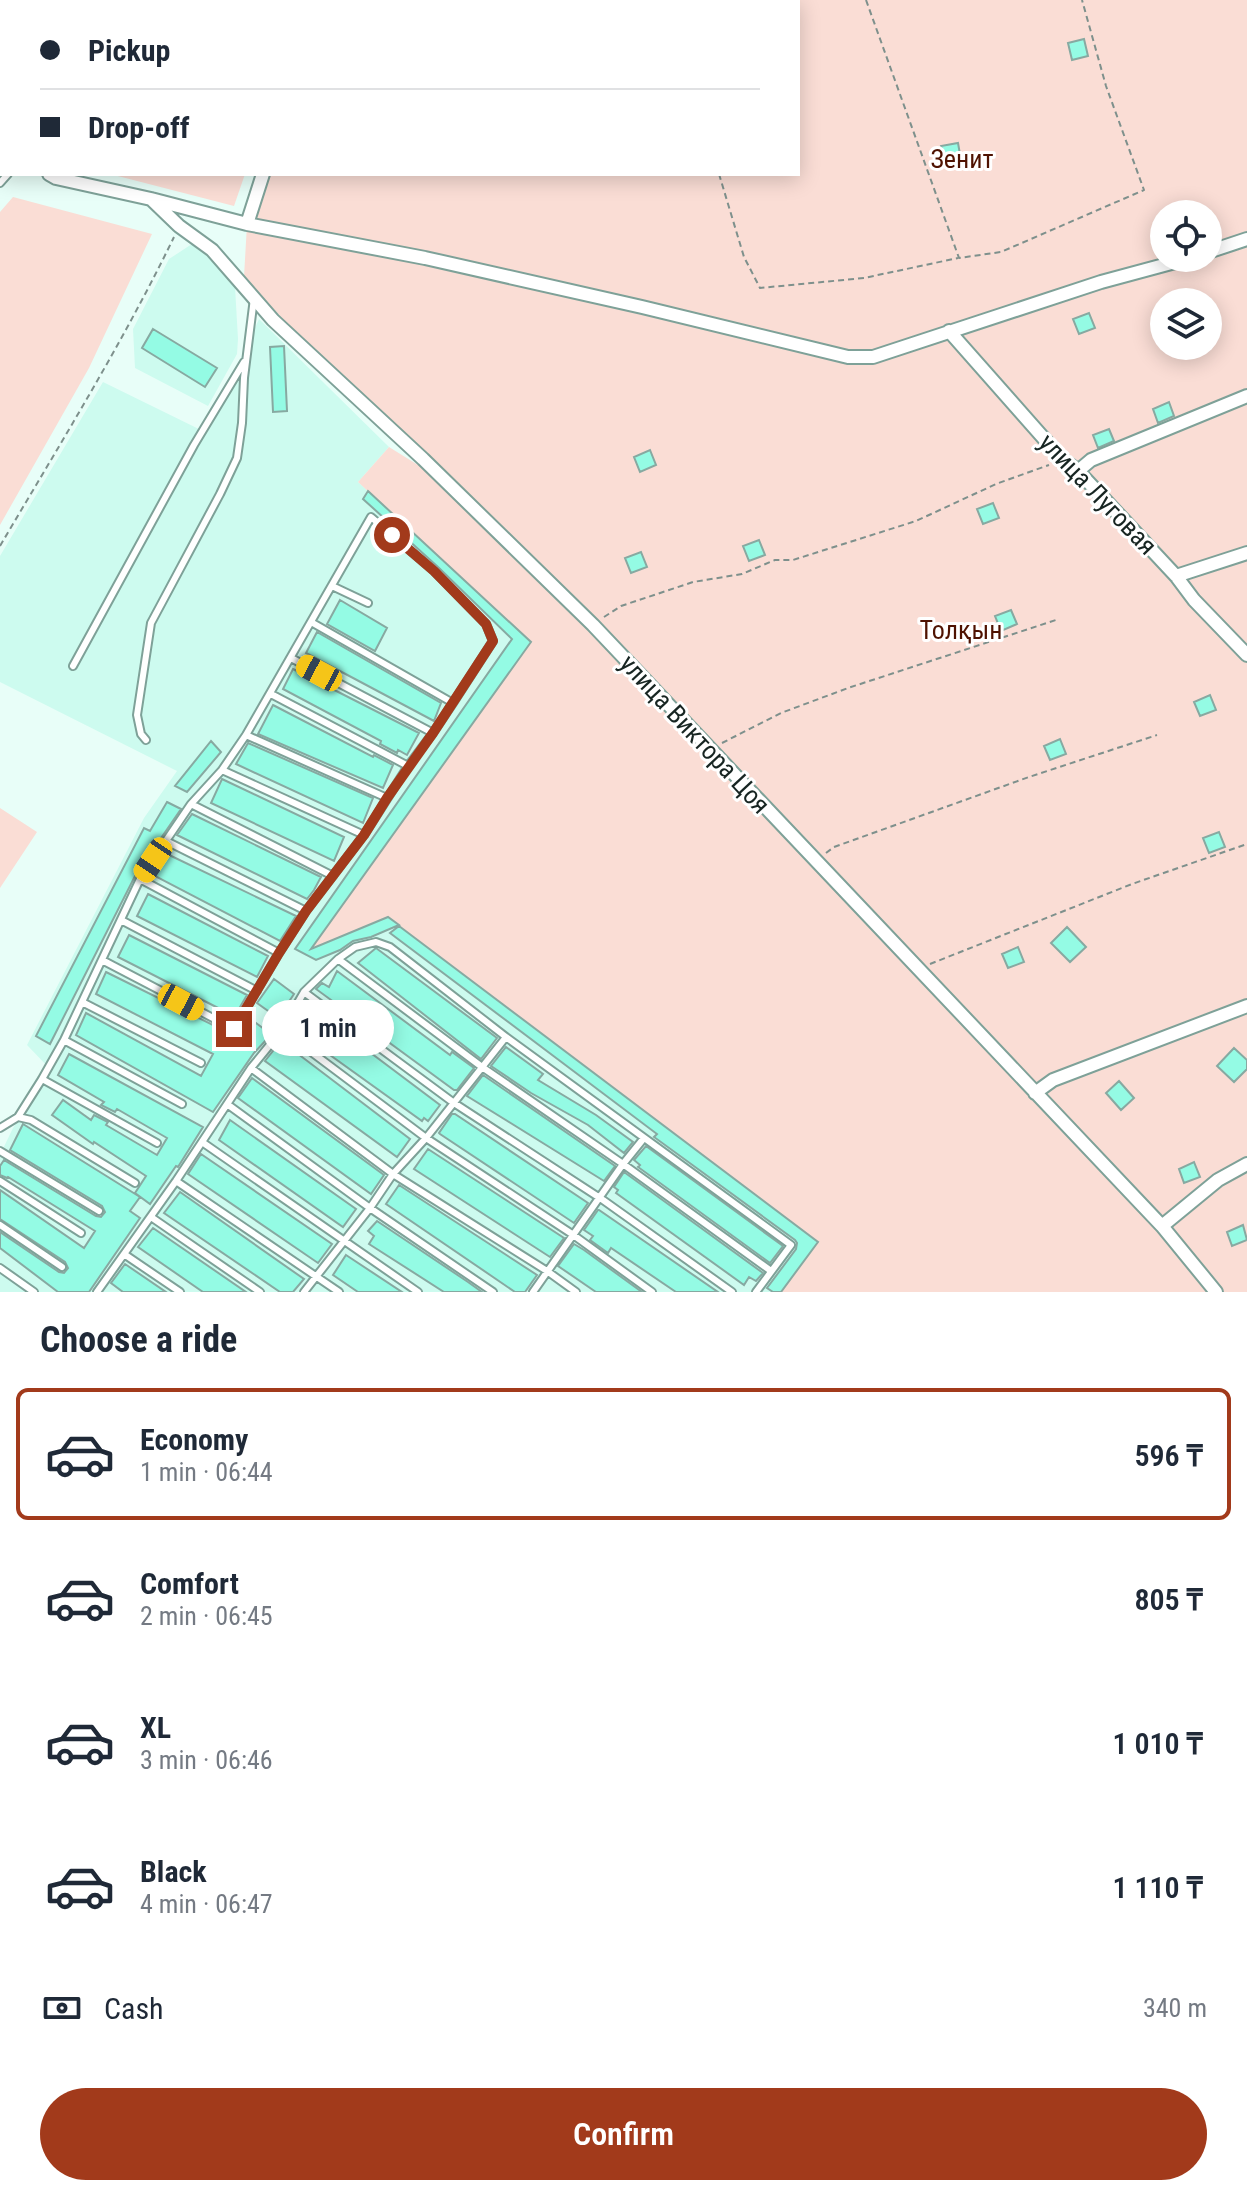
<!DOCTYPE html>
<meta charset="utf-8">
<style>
:root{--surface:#fff;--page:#f2f2f3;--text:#1f2937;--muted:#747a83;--line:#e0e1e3;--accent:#a23a1b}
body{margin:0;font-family:"Roboto Condensed",sans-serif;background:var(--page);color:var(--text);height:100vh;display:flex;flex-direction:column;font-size:30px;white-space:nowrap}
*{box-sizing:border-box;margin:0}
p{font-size:26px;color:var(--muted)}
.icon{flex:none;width:44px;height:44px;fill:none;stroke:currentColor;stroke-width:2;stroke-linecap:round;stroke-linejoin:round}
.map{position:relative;height:1292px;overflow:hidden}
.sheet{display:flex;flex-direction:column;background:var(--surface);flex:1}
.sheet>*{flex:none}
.hud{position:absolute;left:0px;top:0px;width:800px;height:176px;box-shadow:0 4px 20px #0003;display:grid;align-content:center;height:176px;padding:0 40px;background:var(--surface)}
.tools{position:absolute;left:1150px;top:200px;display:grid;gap:16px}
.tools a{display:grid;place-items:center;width:72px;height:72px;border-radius:50%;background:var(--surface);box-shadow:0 4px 20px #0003;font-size:40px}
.end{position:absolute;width:36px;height:36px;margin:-18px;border:10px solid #a23a1b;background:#fff;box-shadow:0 0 0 4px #fff}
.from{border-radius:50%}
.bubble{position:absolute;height:56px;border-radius:28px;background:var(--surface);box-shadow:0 4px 20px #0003;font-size:26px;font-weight:600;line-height:56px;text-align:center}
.car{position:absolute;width:24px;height:48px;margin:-24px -12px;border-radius:10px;box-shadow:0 0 6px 2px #0007;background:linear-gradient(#f5c518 24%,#345 0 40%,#f5c518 0 76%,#345 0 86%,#f5c518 0)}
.hud b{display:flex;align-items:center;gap:28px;height:76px;font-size:30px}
.hud b+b{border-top:2px solid var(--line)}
.hud i{width:20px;height:20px;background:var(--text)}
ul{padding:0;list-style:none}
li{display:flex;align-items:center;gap:24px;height:132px;margin:0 16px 12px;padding:0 24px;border:4px solid transparent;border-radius:12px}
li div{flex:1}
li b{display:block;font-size:30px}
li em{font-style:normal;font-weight:600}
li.on{border-color:var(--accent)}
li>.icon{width:72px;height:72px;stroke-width:1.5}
h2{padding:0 40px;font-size:36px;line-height:96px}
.pay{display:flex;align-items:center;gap:20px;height:88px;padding:0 40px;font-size:30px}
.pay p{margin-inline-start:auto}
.button{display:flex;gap:16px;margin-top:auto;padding:16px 40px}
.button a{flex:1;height:92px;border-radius:48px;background:var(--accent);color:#fff;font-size:32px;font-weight:600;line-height:92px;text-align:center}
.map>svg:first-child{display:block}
.built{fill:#cdfbef}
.green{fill:#faddd5;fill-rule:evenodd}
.building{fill:#94fbe4;stroke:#87a9a1;stroke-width:2}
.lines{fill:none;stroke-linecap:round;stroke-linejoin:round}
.service-casing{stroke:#7ea198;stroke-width:10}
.minor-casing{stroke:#7ea198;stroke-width:16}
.path{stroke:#7e908c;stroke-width:2;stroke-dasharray:6 4;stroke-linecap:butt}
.service{stroke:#fff;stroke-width:6}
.minor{stroke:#fff;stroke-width:12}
.route{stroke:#a23a1b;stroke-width:10}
.labels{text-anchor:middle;stroke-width:6;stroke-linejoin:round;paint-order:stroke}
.park-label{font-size:26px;fill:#4f1201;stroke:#fff}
.street-label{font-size:26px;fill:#172522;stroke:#fff}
</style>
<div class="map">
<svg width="1247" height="1292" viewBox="0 0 1247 1292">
<rect width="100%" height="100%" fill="#e8fef8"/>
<!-- built -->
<path class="built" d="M192 244 203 249 227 274 235 287 238 339 237 354 208 406 135 368 133 329 169 259Z
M259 319 389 447 358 482 531 642 313 948 388 917 818 1242 781 1292H0V1155L13 1128 51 1070 27 1045 144 818 177 771 0 682V556L103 382 207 433Z"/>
<!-- green -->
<path class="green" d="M42 0H285V2H42Z
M293 0H1247V1292H781L818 1242 388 917 311 949 531 642 358 482 389 447 418 465 244 277 247 224 263 174H798V2H293ZM1164 214H1208V258H1164ZM1164 302H1208V346H1164Z
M110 174H245L234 206Z
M13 197 152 234 89 368 0 525V212Z
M0 808 37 832 0 888Z"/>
<!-- building -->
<path class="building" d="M1084 39 1088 56 1072 60 1068 43Z
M958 143 961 160 945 163 941 146Z
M1089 313 1095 328 1079 334 1073 319Z
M153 329 217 368 205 387 142 348Z
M284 346 287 411 273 412 270 347Z
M1169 402 1174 416 1158 423 1153 409Z
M1109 429 1114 441 1098 448 1093 435Z
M650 450 656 465 640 472 634 457Z
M368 491 531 642 311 949 388 917 399 925 371 937 353 941 340 950 316 960 295 949 512 639 438 567 363 499Z
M993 503 999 518 983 524 977 509Z
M759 540 765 555 749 561 743 546Z
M641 552 647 567 631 573 625 558Z
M340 600 387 628 375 651 327 624Z
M1011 610 1017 624 1001 631 995 616Z
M317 632 441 703 434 721 306 653Z
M293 669 419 733 407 755 398 750 397 753 380 744 381 741 283 689Z
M1210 695 1216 710 1200 716 1194 702Z
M273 705 373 757 374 755 393 765 383 788 258 734Z
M1060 739 1066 754 1050 760 1044 746Z
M211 741 221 752 187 792 175 786Z
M248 743 373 798 363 823 236 764Z
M222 779 344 837 334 861 211 803Z
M167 802 181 809 135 876 50 1044 36 1036 144 828 150 831Z
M192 814 321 877 314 890 307 899 177 835Z
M1219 832 1225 847 1209 853 1203 838Z
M165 853 296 916 280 941 151 874Z
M148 894 268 956 257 977 137 916Z
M399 926 818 1242 781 1292H773L767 1288 796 1249 797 1243 795 1240 654 1137 657 1134 390 933Z
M1067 927 1086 947 1070 962 1051 943Z
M129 935 247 995 232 1021 229 1020 232 1015 118 957Z
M1018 947 1024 962 1008 968 1002 954Z
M376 948 497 1038 481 1059 358 963Z
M337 971 450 1055 452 1052 474 1068 457 1090H454L316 989 322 983 329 987Z
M106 972 231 1034 239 1033 248 1017 268 1032 265 1037 267 1039 254 1053 213 1112 76 1035 86 1013 201 1076 213 1054 96 994Z
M274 979 294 994 278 1018 257 1003Z
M307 1005 440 1105 428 1121 424 1118 422 1121 291 1027Z
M281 1041 410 1139 397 1157 265 1061Z
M506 1047 543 1074 538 1080 596 1115 633 1142 624 1153 588 1125 531 1093 491 1066Z
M1234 1048 1247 1060V1069L1234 1082 1217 1066Z
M69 1054 203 1127 178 1167 176 1166 150 1204 135 1193 146 1176 94 1142 93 1144 52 1115 63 1100 91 1120 94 1115 108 1122 106 1125 157 1155 167 1138 117 1109 115 1112 101 1105 104 1102 58 1075Z
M483 1075 615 1166 604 1181 467 1096Z
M252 1078 384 1175 371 1194 238 1098Z
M1119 1081 1134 1098 1121 1110 1106 1093Z
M452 1114H455L588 1203 574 1223 440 1134 439 1133Z
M230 1120 356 1209 343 1227 219 1140Z
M23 1124 140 1197 130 1211 140 1218 89 1292H58L0 1248V1232L59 1272 64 1273 68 1268 65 1262 0 1219V1190L84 1248 95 1231 8 1177 7 1178 0 1175V1166L4 1160 96 1216 101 1217 105 1212 102 1206 10 1150Z
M646 1146 783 1246 770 1263 638 1167 640 1165 634 1160Z
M428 1149 564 1238 550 1257 414 1169Z
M201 1154 332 1244 318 1263 188 1174Z
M1194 1162 1200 1177 1184 1183 1179 1169Z
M624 1172 763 1273 756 1281 749 1277 744 1285 616 1193 618 1190 614 1187Z
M399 1185 537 1275 525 1292H515L386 1204Z
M180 1192 304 1279 293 1292H280L164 1213Z
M598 1210H599L718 1292H676L611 1248 608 1253 590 1240 593 1236 584 1230Z
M377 1221 468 1282 482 1292H444L369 1244 374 1236 368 1231Z
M1243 1225 1247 1240 1232 1246 1227 1232Z
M153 1228 246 1292H203L138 1247Z
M574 1244 584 1250 642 1292H596L558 1266Z
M346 1255 402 1292H358L333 1275Z
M125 1264 166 1292H123L111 1283Z"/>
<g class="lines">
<!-- service casing -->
<g class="service-casing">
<path id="service" d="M0 183 8 174
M332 586 368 603
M73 666 194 445 244 362
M271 694 408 766
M433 733 453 703
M246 735 387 798
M146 740 141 734 137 715 151 623 220 494 237 458 242 423 244 378 254 298
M222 770 364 835
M191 804 333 876
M166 841 306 911
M140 879 279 953
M121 920 257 991
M338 959 482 1067 623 1164 771 1271
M102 960 234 1029 279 953 306 911 364 835 408 766 433 733 291 658
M304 992 454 1103 603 1200 732 1292
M82 1002 201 1063
M282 1030 426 1138 572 1234 652 1292
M506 1037 791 1245 756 1292
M64 1040 182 1104
M251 1068 393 1174 547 1271 576 1292
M42 1079 157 1143
M227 1104 370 1208 493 1292
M18 1117 31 1120 135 1183
M0 1128 18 1117 42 1079 64 1040 140 879 191 804 222 770 246 735 371 517 434 571 486 624 493 641 453 703 311 622
M202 1142 418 1292
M0 1151 99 1211
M0 1181 81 1233
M176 1181 339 1292
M151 1217 260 1292
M0 1225 62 1267
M124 1254 180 1292
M0 1268 34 1292
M97 1292 176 1181 251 1068 282 1030 304 992 338 959 355 947 376 942 390 947 506 1037 426 1138 393 1174 370 1208 304 1292
M533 1292 623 1164 644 1138"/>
</g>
<!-- minor casing -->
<g class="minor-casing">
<path id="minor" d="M293 2V0
M0 42 2 43
M49 174 56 178 151 199 247 224 425 258 642 307 848 357H873L1101 282 1190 258
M151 199 179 226 212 250 273 320 423 459 593 625 1162 1226 1216 1292
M247 224 263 174
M1208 252 1247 239
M949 331 1062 459 1078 471 1176 576 1194 600 1247 655
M1078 471 1091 460 1247 396
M1176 576 1247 553
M1035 1093 1053 1080 1247 1006
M1162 1226 1218 1180 1247 1164"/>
</g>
<!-- path -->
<path class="path" d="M866 0 959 258 1001 252 1144 190 1106 86 1082 0
M719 174 744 257 760 288 864 278 958 258
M0 546C60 444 122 344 174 237
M604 617 621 606 693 582 742 574 775 560H793L916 521 996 484 1049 465
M722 743 781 713 848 688 1056 620
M826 853 834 847 1029 777 1157 735
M930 964 1132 884 1247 844"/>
<!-- service -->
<use href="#service" class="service"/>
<!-- minor -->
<use href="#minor" class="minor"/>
</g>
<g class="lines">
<!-- route -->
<path class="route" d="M234 1029 279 953 306 911 364 835 387 798 433 733 493 641 486 624 434 571 392 535"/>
</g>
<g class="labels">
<!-- park labels -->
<g class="park-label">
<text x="962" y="168">Зенит</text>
<text x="961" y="639">Толқын</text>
</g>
<!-- street labels -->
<g class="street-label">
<text transform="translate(1098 494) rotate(46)" y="9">улица Луговая</text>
<text transform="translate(695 734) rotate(47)" y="9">улица Виктора Цоя</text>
</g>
</g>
</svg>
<div class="tools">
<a><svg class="icon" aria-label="locate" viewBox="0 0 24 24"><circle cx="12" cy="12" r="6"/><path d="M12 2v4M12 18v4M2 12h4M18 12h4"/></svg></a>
<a><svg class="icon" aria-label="layers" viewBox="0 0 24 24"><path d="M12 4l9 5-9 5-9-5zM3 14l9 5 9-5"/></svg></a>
</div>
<i class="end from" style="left:392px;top:535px"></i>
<i class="end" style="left:234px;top:1029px"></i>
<div class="bubble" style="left:262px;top:1000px;width:132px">1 min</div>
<i class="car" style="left:319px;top:673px;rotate:298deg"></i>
<i class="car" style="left:153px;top:860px;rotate:214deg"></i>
<i class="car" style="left:181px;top:1002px;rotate:118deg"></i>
<div class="hud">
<b><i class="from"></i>Pickup</b>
<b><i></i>Drop-off</b>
</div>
</div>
<section class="sheet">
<h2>Choose a ride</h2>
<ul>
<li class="on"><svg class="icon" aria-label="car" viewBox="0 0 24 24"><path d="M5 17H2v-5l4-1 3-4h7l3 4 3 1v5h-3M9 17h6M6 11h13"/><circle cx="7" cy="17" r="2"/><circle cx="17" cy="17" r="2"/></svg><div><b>Economy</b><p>1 min · 06:44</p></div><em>596 ₸</em></li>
<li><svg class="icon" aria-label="car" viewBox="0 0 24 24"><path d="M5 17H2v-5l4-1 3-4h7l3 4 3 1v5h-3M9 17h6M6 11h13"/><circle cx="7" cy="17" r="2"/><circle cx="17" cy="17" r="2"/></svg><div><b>Comfort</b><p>2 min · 06:45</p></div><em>805 ₸</em></li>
<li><svg class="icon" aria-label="car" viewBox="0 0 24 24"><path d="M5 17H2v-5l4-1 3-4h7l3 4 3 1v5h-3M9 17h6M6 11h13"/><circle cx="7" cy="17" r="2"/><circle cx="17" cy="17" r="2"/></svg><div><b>XL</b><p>3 min · 06:46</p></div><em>1 010 ₸</em></li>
<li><svg class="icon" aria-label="car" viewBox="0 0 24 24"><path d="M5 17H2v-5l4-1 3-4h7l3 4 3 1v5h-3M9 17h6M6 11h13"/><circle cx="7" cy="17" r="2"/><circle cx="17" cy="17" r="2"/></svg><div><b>Black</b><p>4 min · 06:47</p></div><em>1 110 ₸</em></li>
</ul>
<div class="pay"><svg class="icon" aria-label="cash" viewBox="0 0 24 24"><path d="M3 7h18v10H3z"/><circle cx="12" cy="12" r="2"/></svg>Cash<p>340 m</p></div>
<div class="button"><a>Confirm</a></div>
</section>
